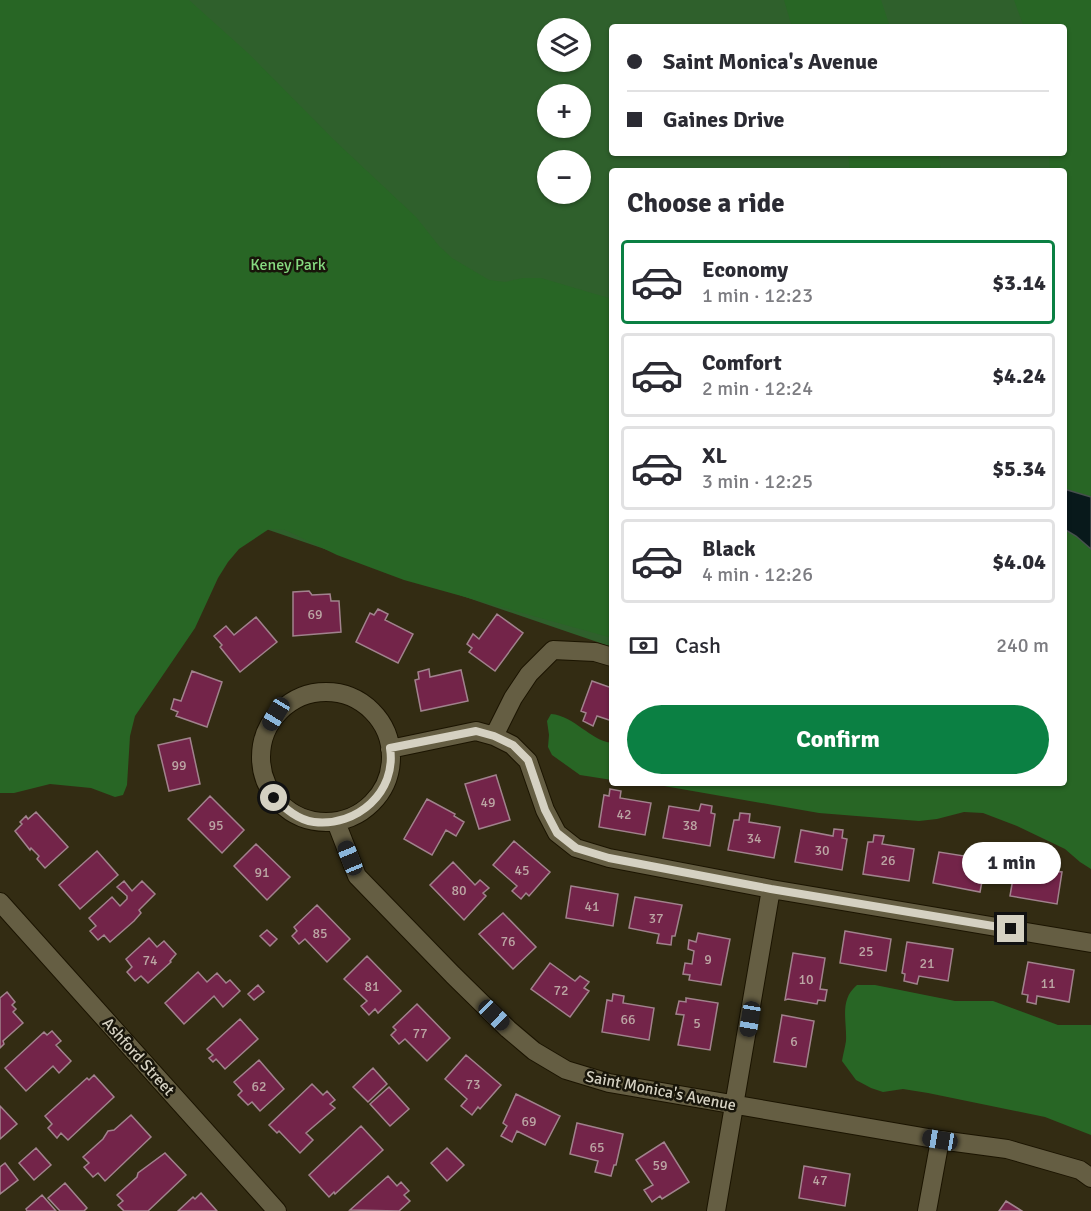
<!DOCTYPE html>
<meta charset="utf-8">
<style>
:root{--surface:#fff;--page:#f2f2f3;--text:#2b2b33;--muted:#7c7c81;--line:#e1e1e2;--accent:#0b8043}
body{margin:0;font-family:Signika,sans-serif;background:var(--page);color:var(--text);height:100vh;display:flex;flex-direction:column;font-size:22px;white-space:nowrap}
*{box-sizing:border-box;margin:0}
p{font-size:20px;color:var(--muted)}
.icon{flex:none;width:33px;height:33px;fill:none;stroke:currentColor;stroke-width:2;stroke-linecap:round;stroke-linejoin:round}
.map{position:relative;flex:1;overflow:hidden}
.side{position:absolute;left:609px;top:168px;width:458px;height:618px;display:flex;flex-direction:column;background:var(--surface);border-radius:6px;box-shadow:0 2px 4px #0004}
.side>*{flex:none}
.top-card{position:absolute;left:609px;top:24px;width:458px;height:132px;border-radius:6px;box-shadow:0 2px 4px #0004;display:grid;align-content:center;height:132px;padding:0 18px;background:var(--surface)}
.buttons{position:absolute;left:537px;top:18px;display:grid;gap:12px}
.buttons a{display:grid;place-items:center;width:54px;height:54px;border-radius:50%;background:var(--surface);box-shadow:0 2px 4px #0004;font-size:30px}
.end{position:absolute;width:27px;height:27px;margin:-14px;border:8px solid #d5d1c2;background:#111;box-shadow:0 0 0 3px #111}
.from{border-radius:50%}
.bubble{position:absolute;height:42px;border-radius:21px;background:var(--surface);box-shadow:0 2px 4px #0004;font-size:20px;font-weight:800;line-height:42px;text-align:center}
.car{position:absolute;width:18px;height:36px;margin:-18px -9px;border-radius:8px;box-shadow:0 0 4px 2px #0007;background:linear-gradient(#222 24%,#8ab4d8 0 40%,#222 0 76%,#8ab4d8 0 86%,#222 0)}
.top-card b{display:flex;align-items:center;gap:21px;height:57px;font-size:22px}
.top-card b+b{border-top:2px solid var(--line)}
.top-card i{width:15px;height:15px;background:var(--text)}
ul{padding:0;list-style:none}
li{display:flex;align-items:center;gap:18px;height:84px;margin:0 12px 9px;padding:0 6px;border:3px solid var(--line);border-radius:6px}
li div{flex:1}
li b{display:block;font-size:22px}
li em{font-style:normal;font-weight:800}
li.current{border-color:var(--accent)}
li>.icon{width:54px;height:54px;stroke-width:1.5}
h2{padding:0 18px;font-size:27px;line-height:72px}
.pay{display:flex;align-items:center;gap:15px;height:66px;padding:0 18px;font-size:22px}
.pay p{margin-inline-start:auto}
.cta{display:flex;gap:12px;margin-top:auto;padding:12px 18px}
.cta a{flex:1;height:69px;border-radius:36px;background:var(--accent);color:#fff;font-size:24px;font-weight:800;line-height:69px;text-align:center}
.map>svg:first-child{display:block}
.green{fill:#2f602c;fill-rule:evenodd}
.forest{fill:#286625}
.water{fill:#08191b;stroke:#46504d;stroke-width:1.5}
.building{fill:#732449;stroke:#a1828d;stroke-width:1.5}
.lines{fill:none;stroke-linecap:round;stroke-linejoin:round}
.minor-casing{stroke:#1b1400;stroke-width:20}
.minor{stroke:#655e43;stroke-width:18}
.route{stroke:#d5d1c2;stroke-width:8}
.labels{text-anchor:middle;stroke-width:5;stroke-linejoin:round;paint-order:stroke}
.number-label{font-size:14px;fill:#bca6a4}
.park-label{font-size:16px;fill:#86da80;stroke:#18150a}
.street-label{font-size:16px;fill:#d5d1c2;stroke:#18150a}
</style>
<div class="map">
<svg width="1091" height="1211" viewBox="0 0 1091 1211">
<rect width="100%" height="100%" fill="#332c13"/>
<!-- green -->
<path class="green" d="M0 0H1091V811L1064 783V171H612V647L260 527ZM612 27H1064V153H612ZM548 28H580V62H548ZM548 94H580V128H548ZM548 160H580V194H548Z"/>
<!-- forest -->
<path class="forest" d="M0 0H189L249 54 333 139 416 217 439 246 452 258 489 280 505 282 523 278H541L612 299V638L404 580 337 555 285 530 269 529 239 549 228 562 218 578 195 628 135 716 130 736 127 785 123 795 115 797 91 788 50 784 14 793H0Z
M784 0H881L890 27H792Z
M1014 0H1091V497L1064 489V171H1050L1049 153H1064V27H1024Z
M848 153H938L941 171H850Z
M1064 529 1076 536 1091 549V869L1080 862 1065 849 1017 826 983 813 964 812 937 819 919 821 819 813 647 783H1064Z
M551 714C575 716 589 740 612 743V780L580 775 552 755 548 747 549 735 547 721Z
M857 985H875L955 1001H993L1058 1025H1091V1135L1045 1117 928 1093 903 1089 883 1092 871 1088 856 1080 842 1061C843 1054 845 1048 846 1041 847 1020 839 1000 857 985Z"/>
<!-- water -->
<path class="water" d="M1064 489 1091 497V549L1076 536 1064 529Z"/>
<!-- building -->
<path class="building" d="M309 591 312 595 330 594 331 601H339L341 632 293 636V592Z
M378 609 388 614 385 620 413 634 398 663 356 642 370 613 374 615Z
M497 614 523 633 495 671 469 652 472 648 467 644 473 634 479 639Z
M256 617 277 642 240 672 220 647 222 645 214 636 226 626 234 635Z
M429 669 430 677 461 670 468 701 421 711 415 680 419 679 418 672Z
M192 671 222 682 207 727 176 716 178 712 171 709 174 699 181 701Z
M592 681 612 688V721L597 716 593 726 583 721 586 713 581 711Z
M190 738 200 784 169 791 158 745Z
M496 775 510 820 479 829 465 784Z
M610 789 621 791 620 798 651 803 645 835 599 827 604 795 609 796Z
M210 796 244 830 222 853 188 819Z
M427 799 455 814 454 816 464 822 456 836 446 830 432 855 404 839Z
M701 804 712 806 711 813 715 814 710 846 663 838 669 806 699 811Z
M36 812 68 847 45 868 37 859 39 856 31 848 30 850 15 831 22 824 20 822 26 816 28 819Z
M740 813 750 814 749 822 780 827 774 858 728 850 734 820H739Z
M834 829 843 830 842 838 847 839 842 870 795 862 801 830 833 836Z
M874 835 884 836 882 844 914 849 909 881 863 874 868 842H873Z
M514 841 550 872 529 896 526 893 521 899 512 891 517 886 493 865Z
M256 844 290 877 267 900 234 866Z
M972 850 981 852 980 859 986 860 980 892 933 883 939 852 970 857Z
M97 851 118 875 80 909 59 885Z
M1017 855 1033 857 1032 867 1045 869 1046 862 1055 863 1054 871 1062 872 1057 904 1010 896Z
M453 862 475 885 480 880 489 888 483 893 486 896 464 920 430 885Z
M124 881 132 891 142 881 155 894 139 910 141 913 134 921 110 942 104 935 98 940 90 931 96 926 89 918 112 897 120 906 127 899V896L117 887Z
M571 886 618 894 613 926 566 918Z
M635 897 682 905 675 936H672L671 945 657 943 659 934 629 928Z
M317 905 350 939 327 962 305 939 299 944 292 936 297 931 294 927Z
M503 913 536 947 513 969 479 934Z
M267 930 277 939 270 946 260 936Z
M845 931 891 939 886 971 840 963Z
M698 933 730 939 721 985 689 980 690 975 683 974 685 963 692 964 694 951 688 949 689 940 696 942Z
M149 938 157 947 164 941 176 954 170 961 171 962 148 983 141 976 135 981 127 972 132 967 126 959Z
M907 942 953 949 948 981 919 976 917 984 904 981 905 974 902 973Z
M793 953 825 958 820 989 827 990 825 1001 818 1000 817 1004 788 999 785 1000Z
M367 956 401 991 378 1013 375 1009 369 1015 361 1006 367 1001 344 979Z
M1028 962 1074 970 1069 1002 1037 996 1036 1004 1027 1002 1028 995 1022 994Z
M550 963 575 981 580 976 589 982 584 988 589 991 570 1017 531 989Z
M198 972 207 982 217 973 226 983 230 980 240 991 223 1007 214 996 184 1024 165 1003Z
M258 985 264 992 254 1000 248 994Z
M7 992 15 1002 12 1005 16 1009 13 1012 23 1023 3 1041 4 1044 0 1048V998Z
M613 994 624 996 623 1003 654 1008 649 1040 602 1032 607 1000 612 1001Z
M686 998 718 1003 710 1050 678 1045 684 1015 676 1014 679 1001 686 1002Z
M417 1004 450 1038 427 1061 405 1039 399 1044 391 1035 396 1030 393 1027Z
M782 1015 814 1021 806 1067 774 1062Z
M240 1019 258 1039 225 1069 216 1059 213 1062 209 1058 213 1055 207 1049Z
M52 1031 61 1041 56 1045 71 1061 59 1073 53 1066 26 1091 5 1068 44 1032 47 1035Z
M466 1055 501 1085 480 1109 478 1107 472 1115 461 1106 467 1099 445 1079Z
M259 1060 284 1089 260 1111 252 1102 248 1105 238 1095 242 1091 234 1082Z
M373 1068 387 1084 368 1102 353 1087Z
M94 1075 114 1097 68 1140 61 1133 57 1138 48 1128 52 1124 45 1116 87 1078 89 1080Z
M312 1084 323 1095 327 1091 335 1100 330 1104 335 1108 306 1133 313 1140 300 1153 279 1131 277 1133 269 1125Z
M389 1087 409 1109 390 1126 370 1104Z
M516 1094 560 1116 545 1145 517 1131 512 1142 501 1136 507 1126 503 1123Z
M0 1106 17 1124 0 1139Z
M131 1115 151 1137 105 1181 98 1173 93 1177 84 1167 89 1163 83 1157 103 1139 108 1131 114 1130Z
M577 1123 623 1134 616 1165H614L611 1176 595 1172 598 1161 570 1154Z
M361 1126 383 1150 335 1194 334 1192 329 1197 309 1175Z
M664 1142 689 1182 662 1199 660 1196 652 1202 644 1190 653 1185 636 1160Z
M36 1148 51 1165 34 1180 19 1163Z
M447 1148 464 1165 447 1181 431 1163Z
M165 1153 186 1175 148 1211H124L118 1205 123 1201 117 1195 137 1177 138 1173Z
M5 1163 18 1180 0 1194V1167Z
M804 1166 850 1174 845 1206 799 1198Z
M388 1176 397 1186 401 1182 409 1191 404 1195 410 1201 399 1211 350 1210Z
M65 1183 87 1208 84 1211H60L48 1198Z
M201 1193 217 1211H178L193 1197 195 1199Z
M42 1195 56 1211H27L26 1209Z
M1006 1201 1022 1211H999Z"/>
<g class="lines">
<!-- minor casing -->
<g class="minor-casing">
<path id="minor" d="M261 757a65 65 0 1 1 130 0a65 65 0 1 1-130 0Z
M494 736 513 698 529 674 553 650 595 652 612 657
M390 749 476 731 494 736 512 745 528 761 545 810 557 833 576 848 609 858 771 889 1091 943
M336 822 357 876 453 975 508 1029 534 1051 566 1070 609 1083 940 1140 1007 1149 1080 1170 1091 1178
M0 902 277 1211
M716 1211 771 889
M927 1211 940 1140"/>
</g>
<!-- minor -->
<use href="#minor" class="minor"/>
</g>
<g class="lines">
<!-- route -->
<path class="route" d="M274 798C286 809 298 820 314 822 357 827 397 792 390 748L476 731 494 736 513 745 528 760 545 810 557 833 576 848 609 858 771 889 1011 929"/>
</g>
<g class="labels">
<!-- number labels -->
<g class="number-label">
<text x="315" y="619">69</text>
<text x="179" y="770">99</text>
<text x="488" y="807">49</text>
<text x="624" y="819">42</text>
<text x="216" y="830">95</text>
<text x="690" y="830">38</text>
<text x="754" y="843">34</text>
<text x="822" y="855">30</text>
<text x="888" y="865">26</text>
<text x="522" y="875">45</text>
<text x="262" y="877">91</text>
<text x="459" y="895">80</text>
<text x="592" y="911">41</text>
<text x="656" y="923">37</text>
<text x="320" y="938">85</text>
<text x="508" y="946">76</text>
<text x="866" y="956">25</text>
<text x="708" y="964">9</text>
<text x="150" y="965">74</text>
<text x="927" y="968">21</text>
<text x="806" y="984">10</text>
<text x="1048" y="988">11</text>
<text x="372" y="991">81</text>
<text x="561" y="995">72</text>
<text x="628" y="1024">66</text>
<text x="697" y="1028">5</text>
<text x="420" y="1038">77</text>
<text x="794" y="1046">6</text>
<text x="473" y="1089">73</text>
<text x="259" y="1091">62</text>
<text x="529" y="1126">69</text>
<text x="597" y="1152">65</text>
<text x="660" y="1170">59</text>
<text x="820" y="1185">47</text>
</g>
<!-- park labels -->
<g class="park-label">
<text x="288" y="270">Keney Park</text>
</g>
<!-- street labels -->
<g class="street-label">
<text transform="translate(139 1056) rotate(48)" y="6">Ashford Street</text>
<text transform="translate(661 1090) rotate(11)" y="6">Saint Monica's Avenue</text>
</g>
</g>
</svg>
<div class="buttons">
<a><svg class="icon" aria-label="layers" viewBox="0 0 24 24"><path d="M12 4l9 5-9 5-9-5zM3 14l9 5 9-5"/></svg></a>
<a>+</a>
<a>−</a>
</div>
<i class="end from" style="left:274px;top:798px"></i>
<i class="end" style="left:1011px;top:929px"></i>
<div class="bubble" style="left:962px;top:842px;width:99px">1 min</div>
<i class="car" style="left:276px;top:714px;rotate:211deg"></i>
<i class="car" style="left:350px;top:858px;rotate:338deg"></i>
<i class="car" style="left:494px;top:1015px;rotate:134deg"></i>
<i class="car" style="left:750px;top:1019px;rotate:189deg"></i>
<i class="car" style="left:940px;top:1140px;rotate:280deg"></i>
<div class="top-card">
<b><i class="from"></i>Saint Monica's Avenue</b>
<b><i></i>Gaines Drive</b>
</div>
<section class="side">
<h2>Choose a ride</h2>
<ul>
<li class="current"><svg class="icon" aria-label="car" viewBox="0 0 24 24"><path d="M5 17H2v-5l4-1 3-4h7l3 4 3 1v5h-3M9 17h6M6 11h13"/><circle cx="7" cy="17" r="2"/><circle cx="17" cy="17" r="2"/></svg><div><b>Economy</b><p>1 min · 12:23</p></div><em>$3.14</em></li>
<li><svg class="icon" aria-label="car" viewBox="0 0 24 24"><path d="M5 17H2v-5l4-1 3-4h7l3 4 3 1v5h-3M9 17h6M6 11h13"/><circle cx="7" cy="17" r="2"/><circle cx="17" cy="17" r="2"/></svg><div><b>Comfort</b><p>2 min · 12:24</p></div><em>$4.24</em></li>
<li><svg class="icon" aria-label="car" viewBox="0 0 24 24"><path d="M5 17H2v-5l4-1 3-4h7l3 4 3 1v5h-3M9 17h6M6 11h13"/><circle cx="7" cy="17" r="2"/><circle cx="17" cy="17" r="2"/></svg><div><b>XL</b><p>3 min · 12:25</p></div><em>$5.34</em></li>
<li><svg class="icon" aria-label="car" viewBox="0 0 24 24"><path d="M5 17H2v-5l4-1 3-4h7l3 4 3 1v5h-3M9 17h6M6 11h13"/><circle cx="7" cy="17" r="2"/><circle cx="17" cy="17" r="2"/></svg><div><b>Black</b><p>4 min · 12:26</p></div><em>$4.04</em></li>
</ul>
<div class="pay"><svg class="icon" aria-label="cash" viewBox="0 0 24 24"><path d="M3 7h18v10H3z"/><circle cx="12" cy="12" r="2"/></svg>Cash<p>240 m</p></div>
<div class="cta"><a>Confirm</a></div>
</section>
</div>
